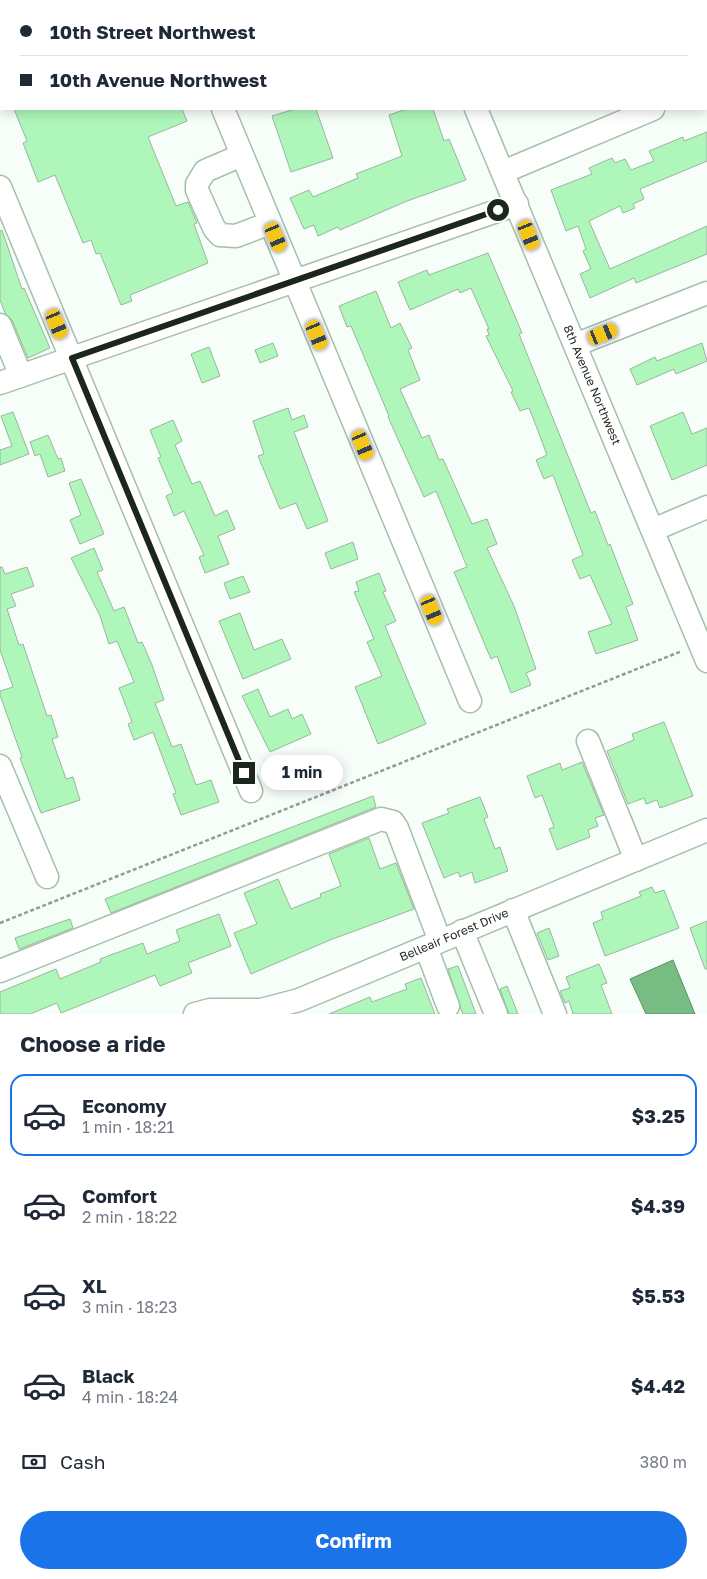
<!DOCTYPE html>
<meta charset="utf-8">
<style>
:root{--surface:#fff;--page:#f6f6f7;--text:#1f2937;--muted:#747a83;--line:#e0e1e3;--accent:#1a73e8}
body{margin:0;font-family:"Golos Text",sans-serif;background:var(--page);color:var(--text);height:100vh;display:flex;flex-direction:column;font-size:19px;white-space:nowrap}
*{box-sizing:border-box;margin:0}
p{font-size:16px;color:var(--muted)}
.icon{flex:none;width:28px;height:28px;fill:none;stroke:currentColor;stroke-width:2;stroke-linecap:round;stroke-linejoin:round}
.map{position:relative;height:1014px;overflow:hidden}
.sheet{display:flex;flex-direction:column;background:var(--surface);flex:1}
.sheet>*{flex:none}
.hud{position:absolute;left:0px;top:0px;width:708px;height:110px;box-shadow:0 2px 12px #0003;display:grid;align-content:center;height:110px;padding:0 20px;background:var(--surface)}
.end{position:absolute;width:22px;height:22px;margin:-11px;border:6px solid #1b261d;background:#fff;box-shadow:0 0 0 2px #fff}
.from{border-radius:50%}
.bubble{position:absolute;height:35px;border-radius:18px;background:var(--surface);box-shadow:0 2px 12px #0003;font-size:16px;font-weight:700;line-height:35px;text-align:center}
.car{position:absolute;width:15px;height:30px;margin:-15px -8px;border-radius:6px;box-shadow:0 0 4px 1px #0007;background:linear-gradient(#f5c518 24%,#345 0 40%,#f5c518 0 76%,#345 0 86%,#f5c518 0)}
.hud b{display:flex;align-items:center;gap:18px;height:48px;font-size:19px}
.hud b+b{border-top:1px solid var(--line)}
.hud i{width:12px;height:12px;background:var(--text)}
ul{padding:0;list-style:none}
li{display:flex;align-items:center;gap:15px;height:82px;margin:0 10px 8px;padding:0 10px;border:2px solid transparent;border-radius:15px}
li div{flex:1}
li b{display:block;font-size:19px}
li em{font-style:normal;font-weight:700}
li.current{border-color:var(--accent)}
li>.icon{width:45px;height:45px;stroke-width:1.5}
h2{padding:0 20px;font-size:22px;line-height:60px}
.pay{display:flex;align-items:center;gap:12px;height:55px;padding:0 20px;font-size:19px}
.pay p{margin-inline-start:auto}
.action{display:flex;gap:10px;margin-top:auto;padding:10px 20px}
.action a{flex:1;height:58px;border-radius:30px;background:var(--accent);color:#fff;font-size:20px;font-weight:700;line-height:58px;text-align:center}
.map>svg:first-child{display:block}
.water{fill:#77bd83;stroke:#5b9064}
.building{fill:#aef6ba;stroke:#9ab69e}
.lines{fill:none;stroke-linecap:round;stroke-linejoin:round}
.minor-casing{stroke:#a4c0a8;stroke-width:25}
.path{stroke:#939b94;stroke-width:2.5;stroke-dasharray:4 2.5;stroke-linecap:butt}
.minor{stroke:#fff;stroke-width:22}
.route{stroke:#1b261d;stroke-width:6}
.labels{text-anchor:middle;stroke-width:4.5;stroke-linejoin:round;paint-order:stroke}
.street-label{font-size:12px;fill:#1b261d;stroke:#fff}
</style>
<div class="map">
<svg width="707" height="1014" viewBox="0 0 707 1014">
<rect width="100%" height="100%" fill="#f7fdf8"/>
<!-- water -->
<path class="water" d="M673 960 695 1014H646L630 979Z"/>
<!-- building -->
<path class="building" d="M14 109H182L187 121 148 137 176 206 188 202 197 223 194 224 208 263 130 295 132 301 121 305 100 253 96 254 91 240 83 243 55 175 38 182 23 143 27 141Z
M295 109H316L333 158 291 172 272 116Z
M407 109H433L444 141 449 139 466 180 407 201 340 230 338 227 318 236 314 225 304 229 290 198 309 190 313 197 358 178 356 174 402 156 389 115Z
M707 132V161L640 189 644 199 633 204 635 208 623 213 620 206 589 221 610 269 707 226V254L636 283 634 278 590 298 580 274 591 269 583 251 586 249 578 226 566 231 551 190 592 174 589 168 612 158 615 163 625 159 631 170 654 161 649 151 683 137 684 141Z
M2 230 22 289 24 288 50 348 28 358 12 320 5 313 0 300V231Z
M488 253 522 333 519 334 591 513 595 511 608 545 610 544 633 604 626 607 638 640 596 654 588 632 612 624 590 575 580 579 572 560 583 555 553 475 544 479 536 460 547 455 535 423 529 408 520 411 511 392 513 391 486 336 489 335 487 329H489L471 288 460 293 458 289 410 310 398 282 427 270 429 275Z
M376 291 391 328 400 323 412 348 408 350 420 380 400 389 422 438 429 435 439 460 443 459 472 524 487 519 497 544 487 548 514 606 536 669 526 673 531 685 511 693 497 656 491 659 454 572 467 567 436 491 424 497 388 417 389 416 351 326 347 327 339 306Z
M273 343 278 356 260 363 255 350Z
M702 343 707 361 676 374 674 369 637 385 630 369 655 357 657 361Z
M209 347 220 376 202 383 191 354Z
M288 408 292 420 304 415 308 427 294 432 328 521 307 529 296 503 280 509 258 456 264 454 253 421Z
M13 412 29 454 0 465V450L12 446 1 416Z
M683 412 692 434 707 428V465L672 480 650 426Z
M173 420 182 441 175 445 192 484 200 481 215 516 227 510 235 529 218 536 229 564 205 573 199 557 204 555 184 511 174 516 166 496 173 493 158 458 161 457 150 430Z
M48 435 58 459 61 458 65 471 48 477 40 454 35 456 30 442Z
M81 479 104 534 80 544 70 520 81 515 69 483Z
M353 542 358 559 331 569 325 553Z
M94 548 103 570 97 572 114 611 124 607 138 643 142 642 152 665 164 700 155 703 172 747 181 744 196 785 211 780 219 802 181 815 173 794 176 793 153 732 134 740 128 724 132 722 119 688 134 682 117 641 109 644 100 616 71 558Z
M0 567H2L5 574 27 567 34 586 11 594 16 606 7 609 19 645 23 644 47 716 51 715 58 737 52 739 66 779 73 777 80 800 41 813 20 758 22 757 0 695V691L13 687 0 650Z
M379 573 386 591 383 592 396 621 385 626 426 724 378 744 355 687 382 676 367 642 374 639 354 592 359 591 356 582Z
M243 576 250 592 230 599 224 583Z
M240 613 254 650 282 639 291 659 243 679 219 621Z
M258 689 270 717 288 709 292 719 302 714 311 734 270 752 242 696Z
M664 722 693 796 660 808 657 800 646 804 644 798 628 804 607 751 634 740 632 734Z
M582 762 604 815 595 818 598 826 588 830 590 837 557 850 549 829 554 827 542 795 535 798 527 776 560 763 562 770Z
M373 796 376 807 111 913 105 899Z
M480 797 488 817 484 819 495 849 500 847 508 871 475 883 472 872 460 877 458 872 444 878 422 823 449 813 447 809Z
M369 838 380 869 396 863 414 909 330 940 251 974 234 933 257 924 244 893 278 879 291 909 321 897 320 894 341 886 329 854Z
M652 887 655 893 664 890 679 928 605 956 593 923 603 919 601 912 641 896 639 892Z
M219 914 231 946 188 963 192 973 160 986 155 975 61 1013 57 1003 30 1014H0V992L56 969 60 979 101 962 100 959 143 943 147 954 180 941 176 930Z
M70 919 73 928 19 949 15 938Z
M707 921V969H705L690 928Z
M549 928 559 956 548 960 537 933Z
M599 964 607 983 601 985 612 1014H573L569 1001 565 1003 560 991 570 988 566 977Z
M458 966 476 1014H463L461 1009 448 969Z
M421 978 435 1014H329L370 997 372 1002 407 989 405 984Z
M507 986 518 1014H509L500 989Z"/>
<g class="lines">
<!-- minor casing -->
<g class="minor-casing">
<path id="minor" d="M137 0V1
M178 0 179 1
M269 0V1
M429 0 430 1
M0 71 1 70
M706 86H707
M223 109 470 701
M476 109 707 661
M242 155 205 171 197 184V190L214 228 220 235 236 236 270 223
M503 172 653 109
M0 187 251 791
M0 325 21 376
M575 345 707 293
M0 383 517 204
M653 530 707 507
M588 741 636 860
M0 766 47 877
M513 910 555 1014
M462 931 496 1014
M426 947 448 1006
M0 971 381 819 393 822 397 828 440 941
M195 1014 210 1010H261L299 1000 707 830"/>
</g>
<!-- path -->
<path class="path" d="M0 923 682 651"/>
<!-- minor -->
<use href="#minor" class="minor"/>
</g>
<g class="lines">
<!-- route -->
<path class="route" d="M244 773 72 358 498 210"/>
</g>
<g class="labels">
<!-- street labels -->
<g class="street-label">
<text transform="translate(592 385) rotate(67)" y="4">8th Avenue Northwest</text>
<text transform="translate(454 935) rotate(-23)" y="4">Belleair Forest Drive</text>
</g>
</g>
</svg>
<i class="end from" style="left:498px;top:210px"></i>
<i class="end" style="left:244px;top:773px"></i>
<div class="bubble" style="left:261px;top:755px;width:82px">1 min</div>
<i class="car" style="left:529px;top:235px;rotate:158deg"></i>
<i class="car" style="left:276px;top:237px;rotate:157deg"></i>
<i class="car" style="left:57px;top:324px;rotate:157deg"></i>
<i class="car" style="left:603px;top:334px;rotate:68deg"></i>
<i class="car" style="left:317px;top:335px;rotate:157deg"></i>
<i class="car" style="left:363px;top:445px;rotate:157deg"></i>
<i class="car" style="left:432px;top:610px;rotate:157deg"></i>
<div class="hud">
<b><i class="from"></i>10th Street Northwest</b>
<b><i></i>10th Avenue Northwest</b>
</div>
</div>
<section class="sheet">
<h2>Choose a ride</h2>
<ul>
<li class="current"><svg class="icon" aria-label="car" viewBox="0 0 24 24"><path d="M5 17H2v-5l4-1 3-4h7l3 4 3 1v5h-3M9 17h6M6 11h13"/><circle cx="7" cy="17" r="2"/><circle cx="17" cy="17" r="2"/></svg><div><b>Economy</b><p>1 min · 18:21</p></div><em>$3.25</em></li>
<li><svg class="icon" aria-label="car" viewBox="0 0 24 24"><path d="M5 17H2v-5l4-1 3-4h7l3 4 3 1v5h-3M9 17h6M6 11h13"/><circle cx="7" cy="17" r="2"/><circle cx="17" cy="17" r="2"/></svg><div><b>Comfort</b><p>2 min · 18:22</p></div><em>$4.39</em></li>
<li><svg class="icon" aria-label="car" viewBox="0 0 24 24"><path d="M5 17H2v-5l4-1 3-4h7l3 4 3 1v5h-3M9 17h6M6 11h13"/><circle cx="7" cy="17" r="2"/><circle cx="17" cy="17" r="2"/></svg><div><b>XL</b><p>3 min · 18:23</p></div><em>$5.53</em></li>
<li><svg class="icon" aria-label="car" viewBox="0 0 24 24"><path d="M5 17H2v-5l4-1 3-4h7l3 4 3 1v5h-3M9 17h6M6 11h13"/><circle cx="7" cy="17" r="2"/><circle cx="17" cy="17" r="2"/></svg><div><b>Black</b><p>4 min · 18:24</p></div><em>$4.42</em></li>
</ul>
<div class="pay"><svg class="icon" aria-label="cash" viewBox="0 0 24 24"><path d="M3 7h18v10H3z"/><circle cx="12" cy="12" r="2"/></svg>Cash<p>380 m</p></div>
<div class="action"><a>Confirm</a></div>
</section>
